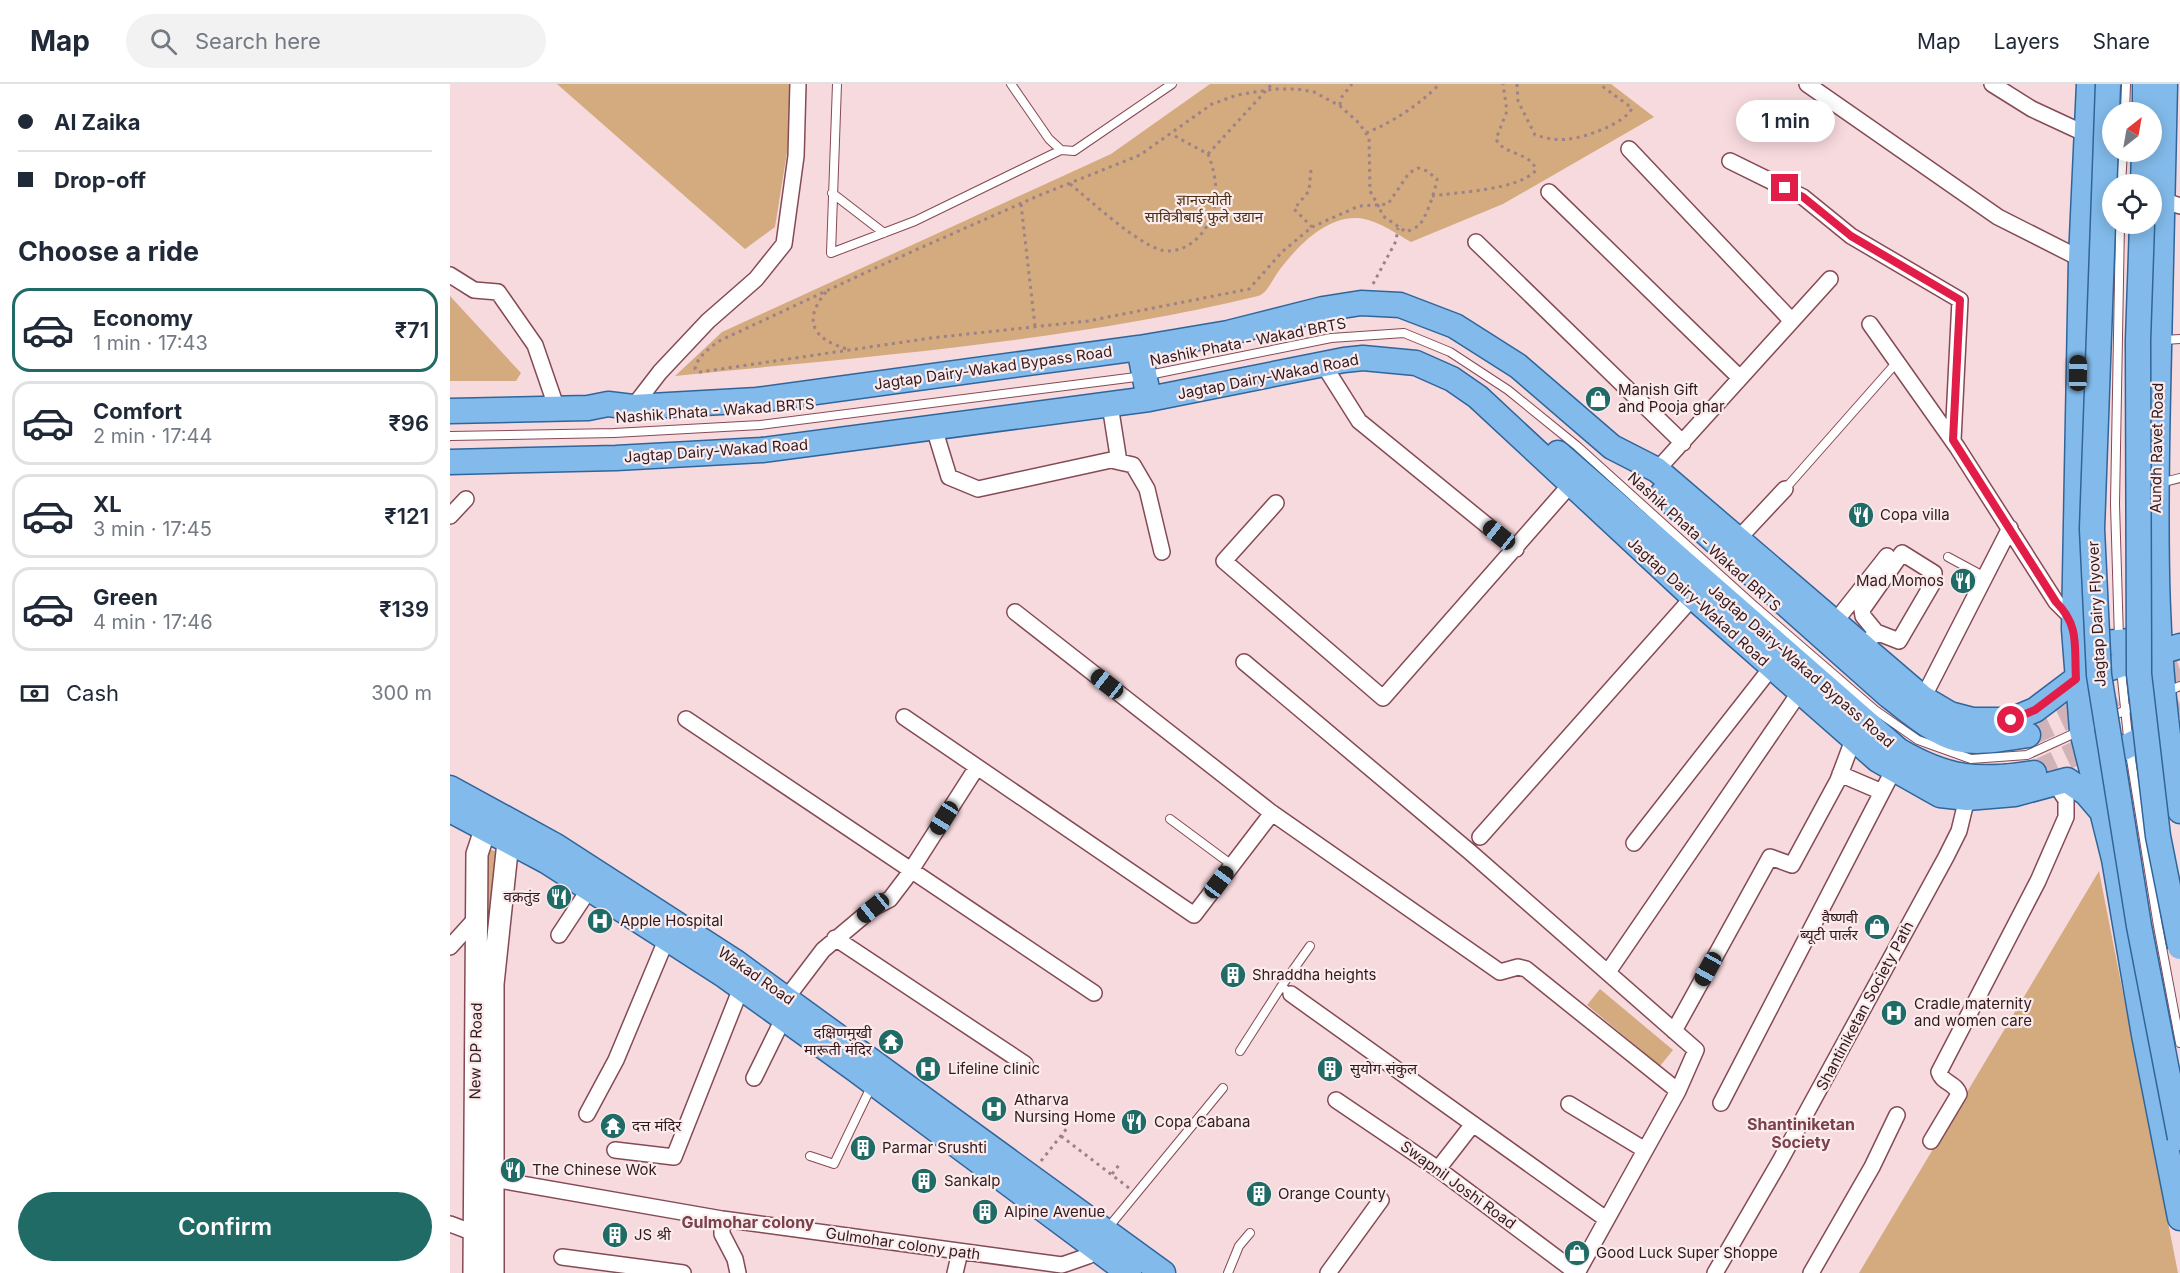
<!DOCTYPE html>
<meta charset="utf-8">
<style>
:root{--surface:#fff;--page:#f2f2f3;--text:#1f2937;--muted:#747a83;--line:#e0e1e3;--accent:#206b66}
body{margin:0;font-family:Inter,"Noto Sans Devanagari",sans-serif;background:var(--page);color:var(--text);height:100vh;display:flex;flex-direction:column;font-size:22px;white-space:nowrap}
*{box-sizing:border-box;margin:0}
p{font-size:20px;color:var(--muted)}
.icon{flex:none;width:33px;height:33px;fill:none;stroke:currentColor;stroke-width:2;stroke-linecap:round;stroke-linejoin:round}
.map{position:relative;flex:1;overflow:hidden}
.sheet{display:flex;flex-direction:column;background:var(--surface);width:450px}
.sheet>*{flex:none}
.guide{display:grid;align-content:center;height:132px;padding:0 18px;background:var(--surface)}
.needle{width:39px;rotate:31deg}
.controls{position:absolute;left:1652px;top:18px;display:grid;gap:12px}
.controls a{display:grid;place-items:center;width:60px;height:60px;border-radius:50%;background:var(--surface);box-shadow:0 3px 15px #0003;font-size:30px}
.end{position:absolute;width:27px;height:27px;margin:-14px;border:8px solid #e11d48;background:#fff;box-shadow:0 0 0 3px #fff}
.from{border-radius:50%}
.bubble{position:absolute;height:42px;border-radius:21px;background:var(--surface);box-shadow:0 3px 15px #0003;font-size:20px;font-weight:600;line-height:42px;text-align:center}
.car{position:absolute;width:18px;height:36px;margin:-18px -9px;border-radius:8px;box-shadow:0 0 4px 2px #0007;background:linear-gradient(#222 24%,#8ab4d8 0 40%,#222 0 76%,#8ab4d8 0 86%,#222 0)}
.guide b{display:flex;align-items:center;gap:21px;height:57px;font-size:22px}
.guide b+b{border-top:2px solid var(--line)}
.guide i{width:15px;height:15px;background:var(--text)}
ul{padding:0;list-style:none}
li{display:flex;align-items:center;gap:18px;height:84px;margin:0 12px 9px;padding:0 6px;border:3px solid var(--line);border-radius:18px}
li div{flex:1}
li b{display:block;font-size:22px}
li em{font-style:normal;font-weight:600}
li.on{border-color:var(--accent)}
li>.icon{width:54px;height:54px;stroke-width:1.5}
h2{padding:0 18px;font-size:27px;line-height:72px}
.pay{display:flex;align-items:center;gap:15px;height:66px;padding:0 18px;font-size:22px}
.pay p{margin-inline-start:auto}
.cta{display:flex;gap:12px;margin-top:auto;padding:12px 18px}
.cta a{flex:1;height:69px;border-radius:36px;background:var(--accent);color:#fff;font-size:24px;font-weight:600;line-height:69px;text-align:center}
header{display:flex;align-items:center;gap:36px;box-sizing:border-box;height:84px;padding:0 30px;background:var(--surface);border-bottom:2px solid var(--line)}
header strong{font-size:28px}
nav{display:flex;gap:33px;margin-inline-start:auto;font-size:21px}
.search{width:420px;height:54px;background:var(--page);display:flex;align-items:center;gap:15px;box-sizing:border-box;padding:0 21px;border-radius:33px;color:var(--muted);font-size:22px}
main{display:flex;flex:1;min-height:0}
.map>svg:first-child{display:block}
.green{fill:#d3ab7f}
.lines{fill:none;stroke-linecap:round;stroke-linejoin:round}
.primary-tunnel{stroke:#d0b3b8;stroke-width:24;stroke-dasharray:24 12;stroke-linecap:butt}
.lane-casing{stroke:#854a55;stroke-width:10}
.street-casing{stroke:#854a55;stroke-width:18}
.secondary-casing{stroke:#854a55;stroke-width:24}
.primary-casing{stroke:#30659b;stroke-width:27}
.path{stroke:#9e8287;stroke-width:3;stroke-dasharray:3 4.5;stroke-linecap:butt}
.lane{stroke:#fff;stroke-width:8}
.street{stroke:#fff;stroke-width:15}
.secondary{stroke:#fff;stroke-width:21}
.primary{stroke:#82bbeb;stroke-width:24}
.primary-bridge-casing{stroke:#30659b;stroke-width:27;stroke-linecap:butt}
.primary-bridge{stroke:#82bbeb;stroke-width:24}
.route{stroke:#e11d48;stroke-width:8}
.labels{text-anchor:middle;stroke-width:4.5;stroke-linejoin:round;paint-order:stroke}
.park-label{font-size:15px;fill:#4b3111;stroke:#faebed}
.street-label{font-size:15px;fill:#33191e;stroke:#faebed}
.poi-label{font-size:15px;fill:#33191e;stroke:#faebed;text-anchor:start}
.neighbourhood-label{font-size:16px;font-weight:bold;fill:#7a404b;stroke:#faebed}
</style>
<header>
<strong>Map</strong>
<div class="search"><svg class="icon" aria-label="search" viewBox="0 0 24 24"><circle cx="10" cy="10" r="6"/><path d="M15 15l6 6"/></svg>Search here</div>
<nav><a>Map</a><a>Layers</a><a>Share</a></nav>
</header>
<main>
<section class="sheet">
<div class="guide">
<b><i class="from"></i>Al Zaika</b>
<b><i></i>Drop-off</b>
</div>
<h2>Choose a ride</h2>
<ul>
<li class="on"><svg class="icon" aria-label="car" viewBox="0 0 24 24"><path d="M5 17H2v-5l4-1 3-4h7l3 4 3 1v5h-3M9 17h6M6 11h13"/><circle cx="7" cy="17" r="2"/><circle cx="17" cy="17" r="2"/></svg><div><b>Economy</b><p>1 min · 17:43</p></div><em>₹71</em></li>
<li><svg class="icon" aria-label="car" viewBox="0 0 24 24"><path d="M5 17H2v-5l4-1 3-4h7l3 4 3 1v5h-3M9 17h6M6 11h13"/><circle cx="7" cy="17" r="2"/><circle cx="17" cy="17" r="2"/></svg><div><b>Comfort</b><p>2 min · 17:44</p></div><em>₹96</em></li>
<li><svg class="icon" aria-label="car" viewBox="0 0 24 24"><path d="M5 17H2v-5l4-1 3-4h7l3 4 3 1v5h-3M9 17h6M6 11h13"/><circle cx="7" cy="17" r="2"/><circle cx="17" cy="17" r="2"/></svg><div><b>XL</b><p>3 min · 17:45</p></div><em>₹121</em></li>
<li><svg class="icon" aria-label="car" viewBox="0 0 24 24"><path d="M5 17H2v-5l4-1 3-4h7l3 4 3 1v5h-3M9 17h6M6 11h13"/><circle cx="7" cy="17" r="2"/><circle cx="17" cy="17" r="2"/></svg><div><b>Green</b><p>4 min · 17:46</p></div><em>₹139</em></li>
</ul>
<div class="pay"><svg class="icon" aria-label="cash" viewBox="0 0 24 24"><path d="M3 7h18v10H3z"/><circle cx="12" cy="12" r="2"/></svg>Cash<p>300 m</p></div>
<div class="cta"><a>Confirm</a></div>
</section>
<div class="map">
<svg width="1730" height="1189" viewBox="0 0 1730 1189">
<rect width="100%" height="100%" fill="#f7dade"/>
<!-- green -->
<path class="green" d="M107 0H348L325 143 295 165Z
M760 0H1161L1204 33 1053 120 961 158C945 149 926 135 907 134 874 133 846 164 828 188 822 196 817 210 808 212 617 258 420 272 225 292L272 248 661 70Z
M0 212 71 289 66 297H0Z
M38 765 45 767 51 792 43 850 32 876 33 796Z
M1649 787 1728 1189H1409Z
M1150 905 1223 966 1210 982 1137 921Z"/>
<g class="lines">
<!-- primary-tunnel -->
<path class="primary-tunnel" d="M1578 651 1685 601 1730 586
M1584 689 1730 620"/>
<!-- lane casing -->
<g class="lane-casing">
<path id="lane" d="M387 0 381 169 465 137 611 66
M561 0 599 55 611 66 624 67 722 0
M1675 28 1676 0
M1671 100 1673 68
M382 109 434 149
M1714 256 1730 255
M0 352 164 349 310 341 694 292 881 254 954 249 1000 268 1058 306 1127 362 1301 519 1425 626 1468 656 1521 675 1577 671 1689 620
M1710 399 1730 394
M1335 405 1447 278
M1498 473 1535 493
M1669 555 1665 420 1670 140
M1671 585 1679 663 1708 842 1730 959
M1716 608 1730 602
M720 735 782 781
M835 905 831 903 860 862
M790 967 831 903
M360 1072 384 1080 421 1003
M657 1145 773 1004
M778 1189 789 1162 800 1149"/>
</g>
<!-- street casing -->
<g class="street-casing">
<path id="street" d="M1357 0 1548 133 1631 175
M1542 0 1582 25 1638 51
M1179 65 1342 237
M1280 77 1353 113 1401 152 1510 216 1503 356
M1099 108 1290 294
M1712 116 1730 122
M1026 158 1233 359
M0 191 24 206 48 208 85 261 107 325
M1420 240 1507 363 1606 518 1619 531 1622 540
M873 280 909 337 1066 465
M660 321 669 378
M183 323 210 288 258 237 306 195 334 160 346 72 348 0
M484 344 499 393 528 405 661 376 683 381 697 405 712 468
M1207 386 1380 195
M826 419 774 477 933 614 1120 401
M0 432 16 415
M1289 454 1335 405
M565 528 822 729 1050 888 1068 883 1076 885 1228 1007
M1385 538 1437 472
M1414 563 1426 548 1449 557 1484 497V489L1452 469 1412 526 1413 532 1426 548
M794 578 1020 768 1246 966 1228 1007 1127 1189
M1473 614 1560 444
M454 633 744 831 822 729
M236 635 644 909
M1390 690 1432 708
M1030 753 1243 513
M1184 759 1321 584
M109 851 140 804
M385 854 575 980
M0 863 28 832
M1158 888 1349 609
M841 910 1156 1135
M332 920 373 866 423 824 440 815 456 794 527 683
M1224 947 1320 773 1342 781 1388 696 1403 656
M304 994 334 933
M886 1016 988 1085 1127 1189
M1271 1019 1444 685
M1119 1020 1195 1066
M137 1030 166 976 217 854
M1481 1057 1509 1010C1506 999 1492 999 1489 988L1588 797 1616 733V716L1605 699
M165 1066 224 1073 291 904
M988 1085 1023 1040
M43 1095 272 1135 612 1181 638 1172 647 1165
M272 1135V1150L285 1175 288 1189
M0 1140 24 1149
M112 1173 233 1189
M505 1189 510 1168
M878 1189 931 1116
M1265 1189 1330 1077 1496 773 1509 747 1517 714
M1361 1189 1422 1083 1447 1031"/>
</g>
<!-- secondary casing -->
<g class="secondary-casing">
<path id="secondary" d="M24 1189 27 770 35 746
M43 1189V900L58 758"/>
</g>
<!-- primary casing -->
<g class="primary-casing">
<path id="primary" d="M1639 0 1631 175 1624 545 1632 647 1664 775 1694 951 1730 1134
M1715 0C1713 103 1710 206 1708 309 1705 449 1703 589 1730 727
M1695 28V0
M1693 100 1694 68
M689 264 699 315
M0 327 138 324 158 320 183 323 307 316 689 264 778 249 873 225 911 219 950 221 1005 242 1068 282 1162 363 1207 386 1473 614 1500 630 1523 636H1561L1585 626 1626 595 1730 562
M1108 369 1448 666C1497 695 1529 698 1584 689
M0 378 166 374 312 366 699 315 894 276 913 274 966 279 1002 295 1028 313 1243 513 1428 676 1490 711 1517 714 1565 710 1617 696 1636 709 1654 730
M1212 410 1439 612C1459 627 1482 648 1507 655 1530 660 1555 654 1578 651
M1626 561 1708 555
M1643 679 1714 644
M0 704 106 762 284 877 713 1189
M0 726 96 777 275 892 406 986 679 1189"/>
</g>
<!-- path -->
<path class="path" d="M1067 0 1068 17 1085 51C1096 54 1106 57 1118 55 1134 54 1176 39 1182 24L1149 0
M890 21 891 14 902 0
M916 49C945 37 967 22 990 0
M758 70 822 0
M861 86 859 107 844 125 862 143
M620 100C639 115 695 168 718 167 735 167 750 155 758 140 770 118 767 93 758 70L721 50
M982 112C1008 108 1070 106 1086 86 1080 67 1054 72 1046 55L1057 27 1053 0
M571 120 585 242
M929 123 920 107 919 54 909 39 890 22 864 8 847 5H824L787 11 762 20 690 71 590 111 434 180 267 258C258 266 247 273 245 285L250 288 481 254 638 237 799 205 833 167 862 143 909 122 938 120 959 89 968 84 977 87 987 95C986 104 976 135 969 141 966 144 960 146 956 148L933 132 929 123
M923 200 946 157 948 144
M376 208C352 237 363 255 397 265
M611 1052 679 1104
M591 1077 618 1043
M662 1090 669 1081"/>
<!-- lane -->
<use href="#lane" class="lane"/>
<!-- street -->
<use href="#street" class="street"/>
<!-- secondary -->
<use href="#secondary" class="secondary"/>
<!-- primary -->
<use href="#primary" class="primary"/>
<!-- primary-bridge casing -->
<g class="primary-bridge-casing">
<path id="primary-bridge" d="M1658 0 1642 445 1649 591 1689 842 1730 1054
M1692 140 1688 256 1689 590 1708 752 1730 863"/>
</g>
<!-- primary-bridge -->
<use href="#primary-bridge" class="primary-bridge"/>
</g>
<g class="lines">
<!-- route -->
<path class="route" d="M1335 104 1353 113 1401 152 1510 216 1503 356 1606 518C1630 542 1624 562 1626 595L1585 626 1561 636"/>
</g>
<!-- icons -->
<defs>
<g id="shop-disc" transform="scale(1.35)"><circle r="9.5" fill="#206b66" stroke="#faebed"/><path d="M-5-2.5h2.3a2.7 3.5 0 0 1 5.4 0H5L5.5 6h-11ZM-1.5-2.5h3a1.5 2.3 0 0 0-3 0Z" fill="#fff"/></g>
<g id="restaurant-disc" transform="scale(1.35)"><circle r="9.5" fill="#206b66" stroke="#faebed"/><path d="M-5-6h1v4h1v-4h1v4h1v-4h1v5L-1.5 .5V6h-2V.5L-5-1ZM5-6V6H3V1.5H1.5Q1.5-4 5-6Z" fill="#fff"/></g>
<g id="hospital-disc" transform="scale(1.35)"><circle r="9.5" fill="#206b66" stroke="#faebed"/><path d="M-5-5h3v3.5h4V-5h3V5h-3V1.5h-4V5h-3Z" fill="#fff"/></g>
<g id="building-disc" transform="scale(1.35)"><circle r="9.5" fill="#206b66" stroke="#faebed"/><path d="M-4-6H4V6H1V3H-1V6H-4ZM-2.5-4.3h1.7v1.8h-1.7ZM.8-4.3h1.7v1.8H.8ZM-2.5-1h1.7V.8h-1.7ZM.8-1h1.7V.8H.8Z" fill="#fff"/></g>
<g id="temple-disc" transform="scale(1.35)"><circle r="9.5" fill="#206b66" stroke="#faebed"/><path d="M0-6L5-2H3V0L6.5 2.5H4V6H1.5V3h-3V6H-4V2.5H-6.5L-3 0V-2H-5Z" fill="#fff"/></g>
</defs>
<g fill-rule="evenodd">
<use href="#shop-disc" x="1148" y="315"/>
<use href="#restaurant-disc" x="1411" y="431"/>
<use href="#restaurant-disc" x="1513" y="497"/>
<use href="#restaurant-disc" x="109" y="813"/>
<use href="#hospital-disc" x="150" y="837"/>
<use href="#shop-disc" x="1427" y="843"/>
<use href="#building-disc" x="783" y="891"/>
<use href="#hospital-disc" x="1444" y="929"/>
<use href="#temple-disc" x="441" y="958"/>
<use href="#hospital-disc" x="478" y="985"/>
<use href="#building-disc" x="880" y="985"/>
<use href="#hospital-disc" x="544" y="1025"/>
<use href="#restaurant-disc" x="684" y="1038"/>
<use href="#temple-disc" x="163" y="1042"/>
<use href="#building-disc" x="413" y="1064"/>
<use href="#restaurant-disc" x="63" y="1086"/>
<use href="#building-disc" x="474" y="1097"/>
<use href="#building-disc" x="809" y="1110"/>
<use href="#building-disc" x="535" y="1128"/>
<use href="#building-disc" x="165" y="1151"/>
<use href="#shop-disc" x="1127" y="1169"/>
</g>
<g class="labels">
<!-- park labels -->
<g class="park-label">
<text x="754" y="121">ज्ञानज्योती<tspan x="754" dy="17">सावित्रीबाई फुले उद्यान</tspan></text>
</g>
<!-- street labels -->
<g class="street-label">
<text transform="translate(798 258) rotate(-11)" y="5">Nashik Phata - Wakad BRTS</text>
<text transform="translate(543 284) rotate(-8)" y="5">Jagtap Dairy-Wakad Bypass Road</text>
<text transform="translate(818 293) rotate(-11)" y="5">Jagtap Dairy-Wakad Road</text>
<text transform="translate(265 327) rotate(-4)" y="5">Nashik Phata - Wakad BRTS</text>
<text transform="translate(1707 364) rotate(-89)" y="5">Aundh Ravet Road</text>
<text transform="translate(266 367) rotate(-4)" y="5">Jagtap Dairy-Wakad Road</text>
<text transform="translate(1254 458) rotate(42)" y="5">Nashik Phata - Wakad BRTS</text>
<text transform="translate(1248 518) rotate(42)" y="5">Jagtap Dairy-Wakad Road</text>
<text transform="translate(1647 530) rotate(-93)" y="5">Jagtap Dairy Flyover</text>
<text transform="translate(1351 582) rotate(41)" y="5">Jagtap Dairy-Wakad Bypass Road</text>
<text transform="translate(306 892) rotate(35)" y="5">Wakad Road</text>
<text transform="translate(1415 922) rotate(-62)" y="5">Shantiniketan Society Path</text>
<text transform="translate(26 967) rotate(-89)" y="5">New DP Road</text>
<text transform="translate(1008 1101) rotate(36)" y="5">Swapnil Joshi Road</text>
<text transform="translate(453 1160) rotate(8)" y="5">Gulmohar colony path</text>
</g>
<!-- poi labels -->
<g class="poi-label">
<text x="1168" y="311">Manish Gift<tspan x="1168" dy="17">and Pooja ghar</tspan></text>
<text x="1430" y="436">Copa villa</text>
<text x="1494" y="502" text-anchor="end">Mad Momos</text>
<text x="90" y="818" text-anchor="end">वक्रतुंड</text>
<text x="1408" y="839" text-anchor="end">वैष्णवी<tspan x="1408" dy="17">ब्यूटी पार्लर</tspan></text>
<text x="170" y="842">Apple Hospital</text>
<text x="802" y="896">Shraddha heights</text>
<text x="1464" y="925">Cradle maternity<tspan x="1464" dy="17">and women care</tspan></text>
<text x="422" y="954" text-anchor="end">दक्षिणमुखी<tspan x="422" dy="17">मारूती मंदिर</tspan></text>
<text x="498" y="990">Lifeline clinic</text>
<text x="900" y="990">सुयोग संकुल</text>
<text x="564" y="1021">Atharva<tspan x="564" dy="17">Nursing Home</tspan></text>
<text x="704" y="1043">Copa Cabana</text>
<text x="182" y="1047">दत्त मंदिर</text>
<text x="432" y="1069">Parmar Srushti</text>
<text x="82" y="1091">The Chinese Wok</text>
<text x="494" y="1102">Sankalp</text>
<text x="828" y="1115">Orange County</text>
<text x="554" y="1133">Alpine Avenue</text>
<text x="184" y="1156">JS श्री</text>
<text x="1146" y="1174">Good Luck Super Shoppe</text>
</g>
<!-- neighbourhood labels -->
<g class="neighbourhood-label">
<text x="1351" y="1046">Shantiniketan<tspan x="1351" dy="18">Society</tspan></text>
<text x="298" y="1144">Gulmohar colony</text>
</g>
</g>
</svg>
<div class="controls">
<a><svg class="needle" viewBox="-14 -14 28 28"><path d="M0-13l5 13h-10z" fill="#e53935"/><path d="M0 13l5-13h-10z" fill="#747a83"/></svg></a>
<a><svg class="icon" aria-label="locate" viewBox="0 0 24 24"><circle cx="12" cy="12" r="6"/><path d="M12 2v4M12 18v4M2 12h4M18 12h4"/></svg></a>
</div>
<i class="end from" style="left:1561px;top:636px"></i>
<i class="end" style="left:1335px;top:104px"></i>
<div class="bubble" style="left:1286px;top:16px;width:99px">1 min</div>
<i class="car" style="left:1628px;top:289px;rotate:1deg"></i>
<i class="car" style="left:1049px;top:451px;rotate:309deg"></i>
<i class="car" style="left:657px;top:600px;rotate:308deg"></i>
<i class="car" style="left:494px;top:734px;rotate:212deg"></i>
<i class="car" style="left:769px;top:798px;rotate:37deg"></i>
<i class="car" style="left:423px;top:824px;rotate:231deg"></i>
<i class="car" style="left:1258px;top:885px;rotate:209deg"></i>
</div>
</main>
